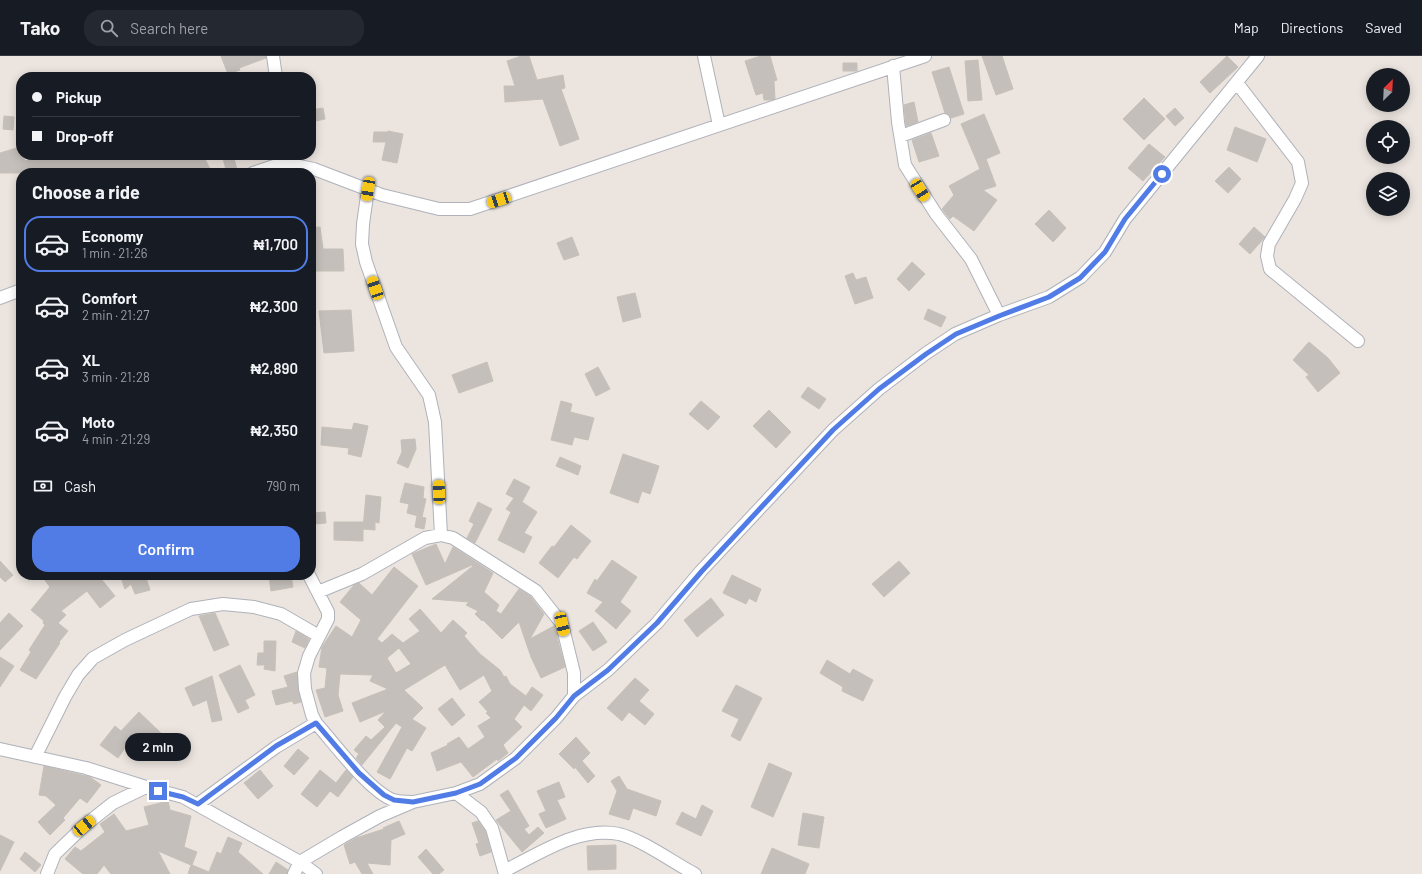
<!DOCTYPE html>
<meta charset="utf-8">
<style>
:root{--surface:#171b24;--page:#242831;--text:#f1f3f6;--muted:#9ea1a6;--line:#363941;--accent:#517ce6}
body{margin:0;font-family:Barlow,sans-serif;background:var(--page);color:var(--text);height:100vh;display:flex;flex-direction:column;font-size:15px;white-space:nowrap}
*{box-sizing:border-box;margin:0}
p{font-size:13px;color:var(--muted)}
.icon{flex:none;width:22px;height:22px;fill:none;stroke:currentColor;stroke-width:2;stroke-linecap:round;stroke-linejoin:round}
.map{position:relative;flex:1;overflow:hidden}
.details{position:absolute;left:16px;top:112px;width:300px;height:412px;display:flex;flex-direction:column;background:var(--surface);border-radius:16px;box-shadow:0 2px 10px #0003}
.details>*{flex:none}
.banner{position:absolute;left:16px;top:16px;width:300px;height:88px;border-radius:16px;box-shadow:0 2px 10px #0003;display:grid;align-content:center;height:88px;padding:0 16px;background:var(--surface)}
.needle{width:26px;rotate:24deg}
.controls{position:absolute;left:1366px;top:12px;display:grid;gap:8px}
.controls a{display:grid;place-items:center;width:44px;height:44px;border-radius:50%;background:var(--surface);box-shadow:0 2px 10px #0003;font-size:20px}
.end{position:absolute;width:18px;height:18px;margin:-9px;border:5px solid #517ce6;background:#fff;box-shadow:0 0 0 2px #fff}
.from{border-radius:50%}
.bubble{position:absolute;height:28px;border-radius:14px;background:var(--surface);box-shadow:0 2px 10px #0003;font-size:13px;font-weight:600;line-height:28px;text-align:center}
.car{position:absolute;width:12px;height:24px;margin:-12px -6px;border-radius:5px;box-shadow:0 0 3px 1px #0007;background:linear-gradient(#f5c518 24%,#345 0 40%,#f5c518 0 76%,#345 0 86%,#f5c518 0)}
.banner b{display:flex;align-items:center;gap:14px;height:38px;font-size:15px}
.banner b+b{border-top:1px solid var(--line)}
.banner i{width:10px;height:10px;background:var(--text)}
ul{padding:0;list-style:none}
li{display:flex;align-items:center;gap:12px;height:56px;margin:0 8px 6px;padding:0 8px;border:2px solid transparent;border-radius:16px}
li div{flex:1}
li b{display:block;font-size:15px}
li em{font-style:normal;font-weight:600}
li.current{border-color:var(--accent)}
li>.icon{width:36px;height:36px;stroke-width:1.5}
h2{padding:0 16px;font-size:18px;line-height:48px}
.pay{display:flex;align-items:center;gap:10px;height:44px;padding:0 16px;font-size:15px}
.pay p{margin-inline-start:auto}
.button{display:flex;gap:8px;margin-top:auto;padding:8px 16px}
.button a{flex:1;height:46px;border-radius:16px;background:var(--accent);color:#fff;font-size:16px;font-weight:600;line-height:46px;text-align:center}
header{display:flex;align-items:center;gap:24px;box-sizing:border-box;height:56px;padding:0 20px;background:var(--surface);border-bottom:1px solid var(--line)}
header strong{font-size:19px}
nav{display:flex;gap:22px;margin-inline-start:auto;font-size:14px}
.search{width:280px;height:36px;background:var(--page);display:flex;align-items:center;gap:10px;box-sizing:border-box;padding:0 14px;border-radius:16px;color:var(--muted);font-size:15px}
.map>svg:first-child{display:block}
.building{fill:#c4bfba;stroke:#c6c0b8;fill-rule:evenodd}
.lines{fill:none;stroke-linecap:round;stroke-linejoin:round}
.minor-casing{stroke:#afb2ba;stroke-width:14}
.minor{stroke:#fff;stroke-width:12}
.route{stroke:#517ce6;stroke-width:5}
</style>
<header>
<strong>Tako</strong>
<div class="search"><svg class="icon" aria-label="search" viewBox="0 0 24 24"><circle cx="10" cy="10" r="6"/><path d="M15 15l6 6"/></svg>Search here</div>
<nav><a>Map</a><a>Directions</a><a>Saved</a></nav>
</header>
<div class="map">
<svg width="1422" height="818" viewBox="0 0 1422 818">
<rect width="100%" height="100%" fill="#ebe4df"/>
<!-- building -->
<path class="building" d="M221 0H266V2L239 12 240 14 228 18Z
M521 0H529L537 24 563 19 565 32 561 33 579 83 560 90 543 43 505 46 504 30H515L507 5Z
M761 0H770L777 24 774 25 775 43 771 44H764L763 37 756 39 745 5Z
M982 0H1002L1013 33 996 39Z
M1227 0 1238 11 1210 37 1200 26Z
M978 4 982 44 968 45 965 5Z
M843 7H857V15H843Z
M949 11 964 58 951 62 949 59 945 57 932 16Z
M1144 42 1165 63 1144 84 1123 63Z
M914 46 918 66 906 70 904 49Z
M323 52 325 63 311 66V54Z
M1175 52 1184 62 1175 70 1166 60Z
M984 58 1000 97 986 103 996 130 983 134 997 144 974 175 953 160 950 163 942 153 954 139 949 130 980 113 961 68Z
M4 60 14 61 13 74 3 73Z
M1235 71 1266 83 1257 106 1227 94Z
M388 75 403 78 397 107 382 104 386 86H373L374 76H388Z
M931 77 939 100 919 106 912 84Z
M1149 88 1165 101 1143 125 1128 112Z
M20 91 21 99H23L25 105 47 99H203L212 117H0V97Z
M222 99H233L238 117H227Z
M1229 111 1241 123 1228 137 1215 125Z
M1049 154 1066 172 1053 186 1035 168Z
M320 171 323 193H343L344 215H311V172Z
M1254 171 1265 181 1250 198 1239 188Z
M572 181 579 199 564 204 557 187Z
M912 206 925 218 909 235 897 223Z
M853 217 856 224 866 221 873 242 855 248 845 220Z
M635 237 641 261 623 266 617 241Z
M928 253 946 261 941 271 924 263Z
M351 254 354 295 324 297 319 255Z
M1309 286 1328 302 1340 317 1318 336 1306 321 1309 319 1293 304Z
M487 306 493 325 459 337 452 319Z
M598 311 610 333 596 340 585 318Z
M808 331 826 343 819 353 801 341Z
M561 345 572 348 570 356 594 362 588 384 574 381 572 389 551 384Z
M701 345 720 361 708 374 689 358Z
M769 354 791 376 776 392 753 370Z
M354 367 368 370 361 401 348 398 349 392 321 389 322 371 352 374Z
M415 383 416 393 408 412 397 407 402 396 401 384Z
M623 398 659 410 650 438 642 435 638 447 610 437Z
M560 401 581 410 578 419 556 410Z
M514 423 530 431 522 446 537 456 524 477 532 481 524 497 498 484 511 456 506 453 514 442 506 438Z
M405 427 424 431 423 442 426 443 422 461 407 457 409 448 400 446Z
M366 439 381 441 379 467 375 466V474L363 473Z
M478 446 492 453 475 487 467 482 474 468 469 465Z
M325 456 326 467 315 468 314 457Z
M417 460 426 462 424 473 415 471Z
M334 466H363V485L334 484Z
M571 469 591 485 577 503 574 501 558 522 539 507 552 490 554 491Z
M436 488 445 508 453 491 493 517 484 536 499 549 496 555 501 558 519 533 531 541 544 558 530 583 554 570 565 611 541 622 531 601 519 566 502 583 483 564 482 565 475 558 478 555 466 549 469 546 432 543 473 510 472 509 426 529 412 498Z
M612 504 637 521 620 546 631 555 616 573 595 555 603 546 587 537 595 523 597 525Z
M0 505 13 519 5 526 0 521Z
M899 505 910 517 884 541 872 528Z
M394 511 418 530 377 583 382 587 392 578 403 587 420 575 409 563 420 553 441 577 453 564 467 577 464 580 480 598 500 614 504 621 506 620 510 628 526 640 532 631 543 639 531 655 524 649 514 663 522 671 503 689 508 697 498 705 497 703 473 721 461 706 437 715 431 697 448 689 447 688 459 681 468 693 485 681 478 670 491 662 486 657 488 656 479 646 492 635 484 619 460 634 445 609 404 634 423 652 412 663 426 672 412 695 407 692 390 723 377 716 402 671 396 667 362 709 356 702 359 698 354 694 366 680 371 684 385 671 378 664 386 655 360 666 352 647 388 633 370 625 373 619 340 618 338 639 343 655 325 661 316 634 325 632 327 612 319 611 322 591 336 570 352 581 361 564 340 546 354 529 359 527 372 539ZM399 592 411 608 396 617 387 602Z
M41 519H98L115 540 100 552 87 535 61 555 66 559 58 567 68 575 59 586 60 587 36 623 20 614 31 596 29 594 45 569 43 567 44 565 31 554 50 531Z
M120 519H145L150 534 135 538 131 528 125 533Z
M269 519H291L293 531 271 535Z
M732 519 761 533 756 546 749 542 746 548 723 537Z
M711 542 724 559 697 581 684 564Z
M9 557 23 570 0 594V567Z
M215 557 229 589 214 595 199 560Z
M593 566 607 586 593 595 579 575Z
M296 575 309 583 305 592 292 586Z
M264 585H276L275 615 264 613 265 609H257L258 597H264Z
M0 601 14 610 0 631Z
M827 604 850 618 853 613 873 624 863 645 842 635 843 631 820 617Z
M240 609 255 639 245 644 249 652 238 657 219 619Z
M297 616 298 633 301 646 294 648 292 645 276 649 272 635 288 631 284 620Z
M212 620 222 664 212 666 207 644 193 650 185 632Z
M635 622 649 634 639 645 654 658 645 669 629 656 622 665 607 652Z
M736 629 762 642 740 685 731 680 739 663 722 655Z
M452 642 465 659 452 670 438 653Z
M139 656 165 681 147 699 131 683 118 702 100 689 115 670 121 675Z
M576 681 590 697 582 705 595 720 588 727 575 711 574 713 559 698Z
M298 693 309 702 294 719 284 710Z
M769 707 792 717 773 761 751 751Z
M44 710 90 721 101 729 87 747 80 742 63 762 65 764 50 779 38 766 56 749 46 740 39 739Z
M260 714 273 730 258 743 244 727Z
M320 714 336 727 346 714 353 721 338 741 330 735 317 751 301 738Z
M619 720 627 733 661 745 656 760 633 752 629 764 609 758 617 735 611 725Z
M559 726 565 741 557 744 566 763 546 772 539 758 546 755 537 735Z
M508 734 529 770 524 773 529 779 538 771 544 777 522 796 496 764 511 755 500 739Z
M168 745 170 754 191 760 184 791 197 796 192 809 209 816 217 796 221 798 228 781 242 787 238 796 263 818H188L191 809 158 795 170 818H111L104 809 97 818H83L65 803 75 791 81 795 105 776 100 768 114 758 126 775 149 769 144 751Z
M702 749 713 755 701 780 676 768 682 756 696 763Z
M803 757 824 761 819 792 798 789Z
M399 765 405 778 391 784 390 809 367 807 373 818H362L355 806 350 808 344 789 356 782 384 773 383 772Z
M478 765 485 774 491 796 480 800 476 788 479 787 472 767Z
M0 779 14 786 0 815Z
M616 789V813L588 814 587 790Z
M772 792 809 808 805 818H761Z
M426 793 444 814 439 818H433L418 801Z
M25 796 41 809 35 816 20 803Z
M276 806 288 814 287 818H269Z"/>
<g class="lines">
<!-- minor casing -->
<g class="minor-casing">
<path id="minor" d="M273 0 276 21
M704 0 719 69
M893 10 898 66 905 109 936 158 971 203 999 259
M1237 27 1298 106 1302 127 1295 143 1269 188 1267 200 1270 213 1358 285
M901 80 944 64
M253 117 274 110 289 108 314 113 382 139 439 153H470L925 0
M368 133 363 168 362 188 366 206 396 291 429 339 435 366 441 479
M0 242 21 234
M309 519 328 556V563L309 600 304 617 305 633 312 659 316 667C334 687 369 735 393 744 399 746 406 746 412 746
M318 536 362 518 425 482 441 479 453 482 536 535 562 568 574 617V640
M0 693 86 712 146 731 183 741 300 806 316 818
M35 701 65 641 78 619 93 602 125 584 191 553 223 548 254 551 281 558 319 580
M456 737 481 756 492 772 505 818
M198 748 276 691 316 667
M504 815C539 798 578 770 619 778 641 783 674 807 695 818
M47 818 55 798 84 770 113 747 146 731
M294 818 300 806 342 781 380 760 413 746 456 737 480 728 516 702 556 662 574 640 608 614 657 567 701 515 833 374 879 333 925 298 955 278 999 259 1049 241 1081 221 1105 196 1125 163 1258 0"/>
</g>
<!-- minor -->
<use href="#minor" class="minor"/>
</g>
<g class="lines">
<!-- route -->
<path class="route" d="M158 735 183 741 198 748 276 690 316 667 359 717 384 739 394 744 413 746 456 737 480 728 516 702 556 662 574 640 608 614 657 567 702 515 833 374 879 333 926 298 956 278 999 260 1049 241 1080 222 1105 196 1125 163 1162 118"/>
</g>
</svg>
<div class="controls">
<a><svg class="needle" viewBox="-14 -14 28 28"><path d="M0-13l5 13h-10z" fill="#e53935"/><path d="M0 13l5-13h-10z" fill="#9ea1a6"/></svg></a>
<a><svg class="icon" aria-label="locate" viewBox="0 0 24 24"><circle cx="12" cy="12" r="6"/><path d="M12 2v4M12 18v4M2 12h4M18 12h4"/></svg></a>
<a><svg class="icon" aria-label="layers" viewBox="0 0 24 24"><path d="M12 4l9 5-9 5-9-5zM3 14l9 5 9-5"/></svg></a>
</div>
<i class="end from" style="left:1162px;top:118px"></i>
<i class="end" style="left:158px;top:735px"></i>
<div class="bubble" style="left:125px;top:677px;width:66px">2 min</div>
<i class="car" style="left:368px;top:133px;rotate:189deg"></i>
<i class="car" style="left:920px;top:134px;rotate:148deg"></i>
<i class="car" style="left:499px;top:144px;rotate:252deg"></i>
<i class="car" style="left:375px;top:232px;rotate:341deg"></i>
<i class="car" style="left:439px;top:436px;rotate:358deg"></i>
<i class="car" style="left:562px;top:568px;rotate:167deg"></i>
<i class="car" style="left:84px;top:770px;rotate:51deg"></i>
<div class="banner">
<b><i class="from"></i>Pickup</b>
<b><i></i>Drop-off</b>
</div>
<section class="details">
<h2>Choose a ride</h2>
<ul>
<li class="current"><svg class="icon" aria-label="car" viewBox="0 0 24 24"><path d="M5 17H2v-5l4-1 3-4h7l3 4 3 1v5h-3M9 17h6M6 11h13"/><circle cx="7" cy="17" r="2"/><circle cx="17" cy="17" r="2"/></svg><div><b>Economy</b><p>1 min · 21:26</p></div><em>₦1,700</em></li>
<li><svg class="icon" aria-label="car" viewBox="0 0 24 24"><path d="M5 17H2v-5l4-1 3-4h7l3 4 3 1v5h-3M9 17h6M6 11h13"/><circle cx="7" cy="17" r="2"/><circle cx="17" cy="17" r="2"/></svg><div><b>Comfort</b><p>2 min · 21:27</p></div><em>₦2,300</em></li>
<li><svg class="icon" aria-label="car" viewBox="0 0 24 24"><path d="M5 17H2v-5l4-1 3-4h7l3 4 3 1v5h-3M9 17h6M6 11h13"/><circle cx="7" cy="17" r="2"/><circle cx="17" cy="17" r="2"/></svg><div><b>XL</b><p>3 min · 21:28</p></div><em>₦2,890</em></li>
<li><svg class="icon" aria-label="car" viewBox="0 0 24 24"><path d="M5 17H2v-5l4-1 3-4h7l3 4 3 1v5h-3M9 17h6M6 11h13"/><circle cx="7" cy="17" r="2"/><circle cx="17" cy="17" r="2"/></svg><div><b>Moto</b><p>4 min · 21:29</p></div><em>₦2,350</em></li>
</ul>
<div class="pay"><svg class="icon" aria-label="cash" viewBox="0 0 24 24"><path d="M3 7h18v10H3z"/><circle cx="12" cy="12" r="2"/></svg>Cash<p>790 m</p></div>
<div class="button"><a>Confirm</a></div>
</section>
</div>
